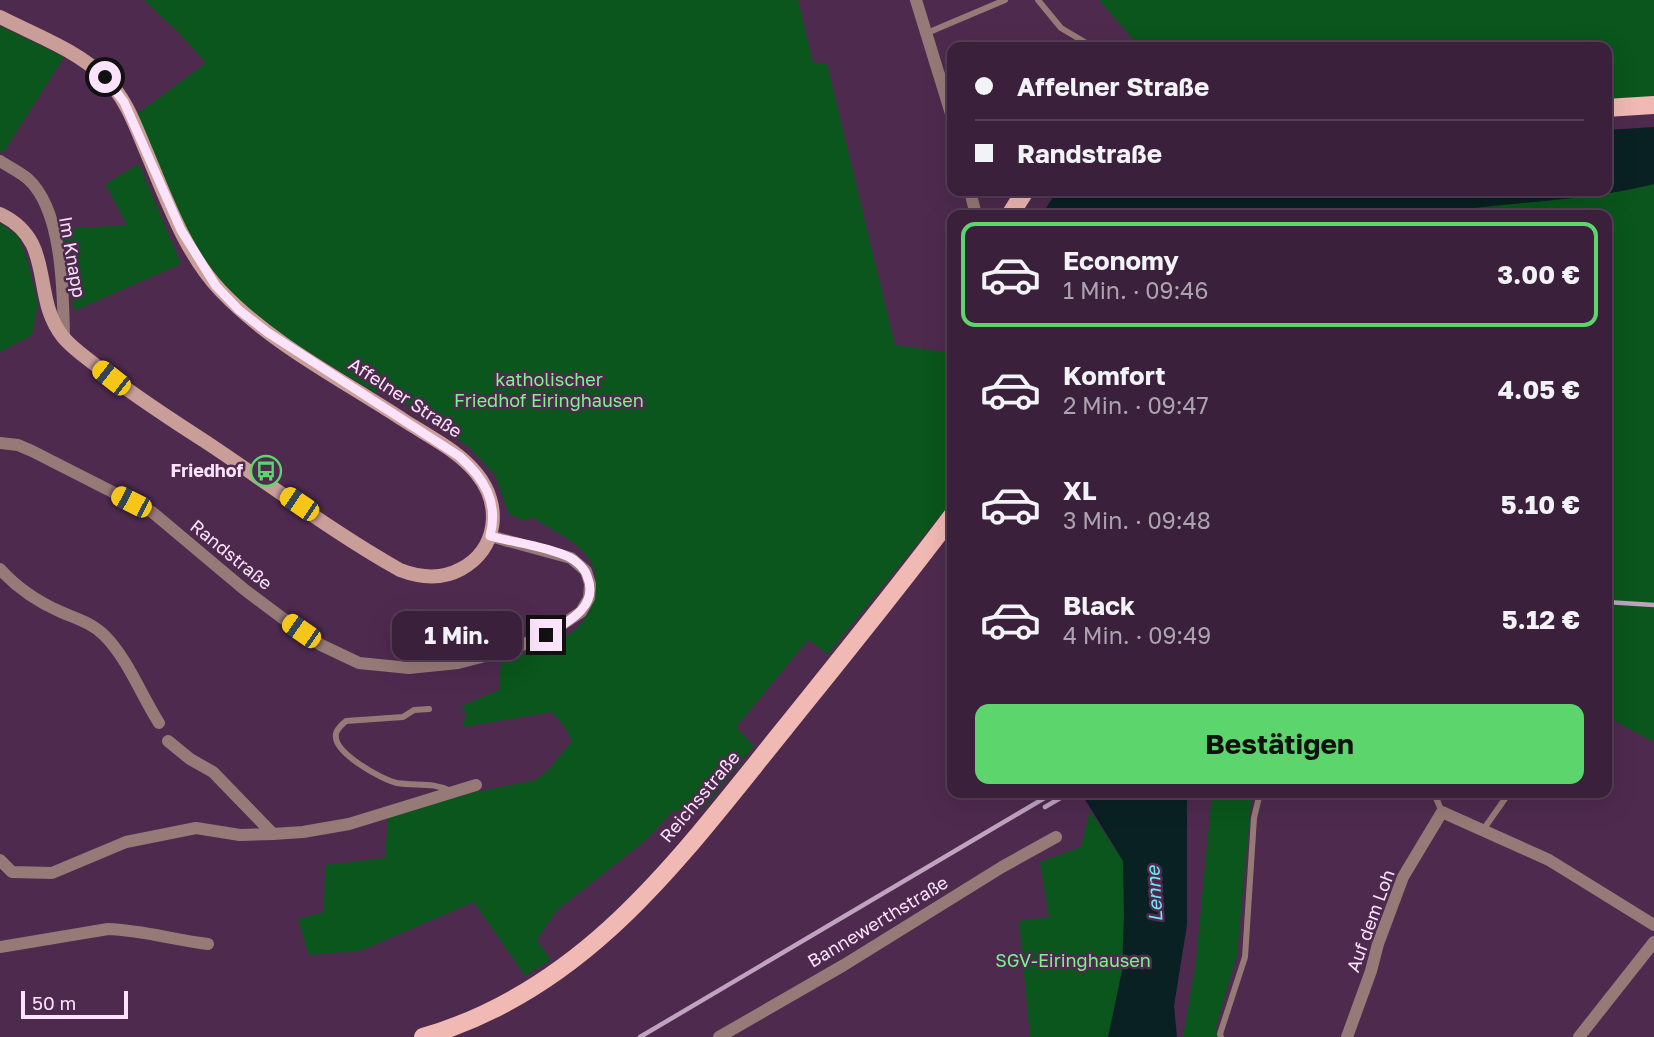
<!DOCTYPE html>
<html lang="de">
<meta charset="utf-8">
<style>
:root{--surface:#3a203b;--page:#452d46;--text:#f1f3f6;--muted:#aba3af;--line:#543e55;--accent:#5cd56d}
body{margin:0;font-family:"Golos Text",sans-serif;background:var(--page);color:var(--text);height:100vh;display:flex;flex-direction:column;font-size:26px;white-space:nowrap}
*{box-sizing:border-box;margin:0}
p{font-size:23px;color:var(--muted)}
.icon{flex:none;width:38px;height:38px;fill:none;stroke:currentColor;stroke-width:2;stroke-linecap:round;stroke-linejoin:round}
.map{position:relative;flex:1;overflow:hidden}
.sheet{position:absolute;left:947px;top:210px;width:665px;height:588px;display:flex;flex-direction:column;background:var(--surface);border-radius:14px;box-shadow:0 7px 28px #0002,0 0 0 2px var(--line)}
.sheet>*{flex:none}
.banner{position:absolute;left:947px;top:42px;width:665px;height:154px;border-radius:14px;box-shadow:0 7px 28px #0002,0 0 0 2px var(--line);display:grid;align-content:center;height:154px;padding:0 28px;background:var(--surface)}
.scale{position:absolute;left:21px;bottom:18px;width:107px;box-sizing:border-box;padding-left:7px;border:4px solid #fbe4fb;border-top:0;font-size:19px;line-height:24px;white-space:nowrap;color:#fbe4fb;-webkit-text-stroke:5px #4e2a4f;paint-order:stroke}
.end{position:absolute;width:32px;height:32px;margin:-16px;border:9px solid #fbe4fb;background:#111;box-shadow:0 0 0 4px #111}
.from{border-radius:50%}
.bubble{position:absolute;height:49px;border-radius:14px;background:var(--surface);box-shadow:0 7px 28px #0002,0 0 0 2px var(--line);font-size:23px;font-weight:700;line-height:49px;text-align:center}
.car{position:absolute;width:21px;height:42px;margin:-21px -10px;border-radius:9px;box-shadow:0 0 5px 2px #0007;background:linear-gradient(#f5c518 24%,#345 0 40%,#f5c518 0 76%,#345 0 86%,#f5c518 0)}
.banner b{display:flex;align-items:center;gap:24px;height:66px;font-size:26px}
.banner b+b{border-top:2px solid var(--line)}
.banner i{width:18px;height:18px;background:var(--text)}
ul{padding:12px 0 0;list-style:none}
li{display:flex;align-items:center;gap:21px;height:105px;margin:0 14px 10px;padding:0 14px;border:4px solid transparent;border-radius:14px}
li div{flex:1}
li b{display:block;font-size:26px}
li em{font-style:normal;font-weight:700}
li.selected{border-color:var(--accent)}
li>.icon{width:63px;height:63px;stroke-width:1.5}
.primary-button{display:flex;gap:14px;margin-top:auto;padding:14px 28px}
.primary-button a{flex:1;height:80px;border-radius:14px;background:var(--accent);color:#111;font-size:28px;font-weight:700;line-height:80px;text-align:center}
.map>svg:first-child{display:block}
.green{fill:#0a561c}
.water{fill:#0a2124}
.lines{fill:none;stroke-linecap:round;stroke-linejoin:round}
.service{stroke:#967a77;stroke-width:6}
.minor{stroke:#967a77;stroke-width:12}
.secondary{stroke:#c99e99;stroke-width:14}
.primary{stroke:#f1b9b3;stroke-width:18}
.rail{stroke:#bfa3bf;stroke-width:4.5}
.route{stroke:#fbe4fb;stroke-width:9}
.labels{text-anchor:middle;stroke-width:5;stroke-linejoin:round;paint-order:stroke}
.street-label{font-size:18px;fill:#fbe4fb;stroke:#4e2a4f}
.park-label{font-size:18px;fill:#7df48b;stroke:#4e2a4f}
.poi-label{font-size:18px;font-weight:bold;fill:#fbe4fb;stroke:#4e2a4f;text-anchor:end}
.water-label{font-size:19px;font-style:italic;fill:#71e6f5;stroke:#4e2a4f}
</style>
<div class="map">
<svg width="1654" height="1037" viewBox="0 0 1654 1037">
<rect width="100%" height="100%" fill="#4e2a4f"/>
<!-- green -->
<path class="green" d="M144 0H798L813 62 827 64 895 345 952 353V524L942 513 828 654 808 640 736 727 754 746 703 809 673 811 646 840 556 911 537 940 551 960 525 976 474 902 360 951 309 955 298 919 324 912 325 865 385 858 388 817 475 792 536 780 550 768 572 741 565 727 552 712 463 727 466 711 461 710 464 705 499 690 501 662C521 654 560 644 576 629 597 608 605 574 583 551 571 539 547 527 532 517L524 521 509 514 495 475 469 447 382 389 375 393C336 368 285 341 250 311 191 262 165 182 137 114L206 63 180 34Z
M1099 0H1654V102L1607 104 1606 47H1140Z
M0 26 64 57 3 153 0 151Z
M139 164 181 264 74 311 63 229 127 225 105 184Z
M1654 184V742L1607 717 1606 215H1427C1503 201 1579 203 1654 184Z
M0 223 19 237 27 259 38 304 32 335 0 352Z
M1212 793H1252L1237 955 1216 1027 1217 1037H1183L1196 961Z
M1090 811 1123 861 1124 915 1122 971 1108 1037H1030L1019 921 1049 917 1040 862 1081 847Z"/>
<!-- water -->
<path class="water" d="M1654 127V184C1579 203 1503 201 1427 215H1041L1052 199 1051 191H1606L1607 130Z
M1081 793H1187V925L1174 1006 1177 1037H1108L1122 971 1124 915 1123 861Z"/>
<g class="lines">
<!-- service -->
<path class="service" d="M1038 0 1061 28 1093 47
M927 33 1005 0
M941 77 952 73
M429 709 414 710 403 717 346 721C342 725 337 728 336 734 332 752 382 780 397 783 417 786 433 782 451 791
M1434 793 1442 812
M1483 830 1509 793
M1221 1037 1220 1034 1245 957 1254 818 1260 793"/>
<!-- minor -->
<path class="minor" d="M916 0 952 117
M0 161C9 167 20 172 28 179 63 211 63 293 64 337
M970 191 976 215
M0 443 18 445 32 451 152 512 245 590 281 617 321 645 359 663 409 668 458 663 512 649 546 635 581 612 589 598 590 584 586 571 571 558 490 536
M0 569C17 588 38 602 61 612 77 619 92 623 104 635 128 659 141 695 159 723
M168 741 190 759 213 772 273 834
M0 860 12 872 52 873 126 842 196 828 240 835 273 834 303 832 349 824 476 785
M0 947 108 929C141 930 175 940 208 944
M719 1037 844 965 1002 867 1056 837
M1347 1037 1371 971 1378 944 1403 877 1442 812 1549 860 1654 925
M1579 1037 1654 942"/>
<!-- secondary -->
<path class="secondary" d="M0 17C35 35 77 50 105 78 126 98 135 125 146 151 166 198 185 253 220 290 272 345 343 380 405 421 430 437 459 451 477 474 502 505 498 549 461 569 441 580 421 578 400 570 334 533 272 486 209 444 172 420 134 396 99 368 87 358 73 349 63 337 30 296 57 241 0 214"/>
<!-- primary -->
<path class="primary" d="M1606 108 1654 105
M1010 215 1025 191
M423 1037C588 989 681 856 784 729 841 658 898 588 952 516"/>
<!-- rail -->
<path class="rail" d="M1606 602 1654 605
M1045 807 1069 793
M640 1037 1053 793"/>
</g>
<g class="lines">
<!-- route -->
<path class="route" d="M105 77 124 102 181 230 216 286 239 310 267 332 459 456C484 478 499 502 490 536 516 543 545 546 569 557 576 560 585 569 587 576 600 606 568 622 546 635"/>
</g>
<!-- icons -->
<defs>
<g id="bus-ring" transform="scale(1.575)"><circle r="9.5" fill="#4e2a4f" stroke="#5cd56d" stroke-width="1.5"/><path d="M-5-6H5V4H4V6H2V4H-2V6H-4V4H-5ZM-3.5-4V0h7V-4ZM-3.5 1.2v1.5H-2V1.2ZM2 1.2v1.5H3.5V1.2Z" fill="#5cd56d"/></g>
</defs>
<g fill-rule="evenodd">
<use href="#bus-ring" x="266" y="471"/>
</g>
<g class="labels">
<!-- street labels -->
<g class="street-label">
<text transform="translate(72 257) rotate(80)" y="6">Im Knapp</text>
<text transform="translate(405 398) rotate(33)" y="6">Affelner Straße</text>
<text transform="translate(231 555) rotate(39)" y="6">Randstraße</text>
<text transform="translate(700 797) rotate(-50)" y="6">Reichsstraße</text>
<text transform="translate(1371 921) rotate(-70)" y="6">Auf dem Loh</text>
<text transform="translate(878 922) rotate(-31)" y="6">Bannewerthstraße</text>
</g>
<!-- park labels -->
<g class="park-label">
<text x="549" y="386">katholischer<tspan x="549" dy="21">Friedhof Eiringhausen</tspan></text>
<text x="1073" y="967">SGV-Eiringhausen</text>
</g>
<!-- poi labels -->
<g class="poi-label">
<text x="243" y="477">Friedhof</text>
</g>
<!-- water labels -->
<g class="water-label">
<text transform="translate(1154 894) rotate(-93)" y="7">Lenne</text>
</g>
</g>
</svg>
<div class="scale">50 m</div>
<i class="end from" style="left:105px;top:77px"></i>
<i class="end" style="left:546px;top:635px"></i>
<div class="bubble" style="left:392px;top:611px;width:130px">1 Min.</div>
<i class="car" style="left:111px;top:378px;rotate:308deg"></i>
<i class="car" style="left:131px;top:502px;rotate:297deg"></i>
<i class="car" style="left:299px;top:504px;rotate:304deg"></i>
<i class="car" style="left:301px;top:631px;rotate:305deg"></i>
<div class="banner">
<b><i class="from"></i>Affelner Straße</b>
<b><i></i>Randstraße</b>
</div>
<section class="sheet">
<ul>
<li class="selected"><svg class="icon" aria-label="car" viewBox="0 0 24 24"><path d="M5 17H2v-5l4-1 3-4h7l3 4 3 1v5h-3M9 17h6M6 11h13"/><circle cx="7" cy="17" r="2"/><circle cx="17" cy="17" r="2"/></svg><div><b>Economy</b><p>1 Min. · 09:46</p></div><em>3.00 €</em></li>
<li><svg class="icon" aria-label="car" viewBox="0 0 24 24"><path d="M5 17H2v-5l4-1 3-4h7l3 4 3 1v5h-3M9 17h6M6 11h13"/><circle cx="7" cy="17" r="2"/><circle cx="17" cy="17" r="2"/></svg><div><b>Komfort</b><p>2 Min. · 09:47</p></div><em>4.05 €</em></li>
<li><svg class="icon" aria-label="car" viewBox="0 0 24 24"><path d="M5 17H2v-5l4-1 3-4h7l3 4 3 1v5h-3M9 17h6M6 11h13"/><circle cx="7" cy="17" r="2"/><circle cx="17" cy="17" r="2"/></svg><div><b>XL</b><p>3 Min. · 09:48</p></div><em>5.10 €</em></li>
<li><svg class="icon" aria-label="car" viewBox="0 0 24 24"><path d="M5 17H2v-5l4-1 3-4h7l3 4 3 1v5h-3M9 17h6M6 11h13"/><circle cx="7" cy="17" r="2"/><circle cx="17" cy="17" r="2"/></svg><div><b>Black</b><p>4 Min. · 09:49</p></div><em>5.12 €</em></li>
</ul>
<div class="primary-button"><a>Bestätigen</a></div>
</section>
</div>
